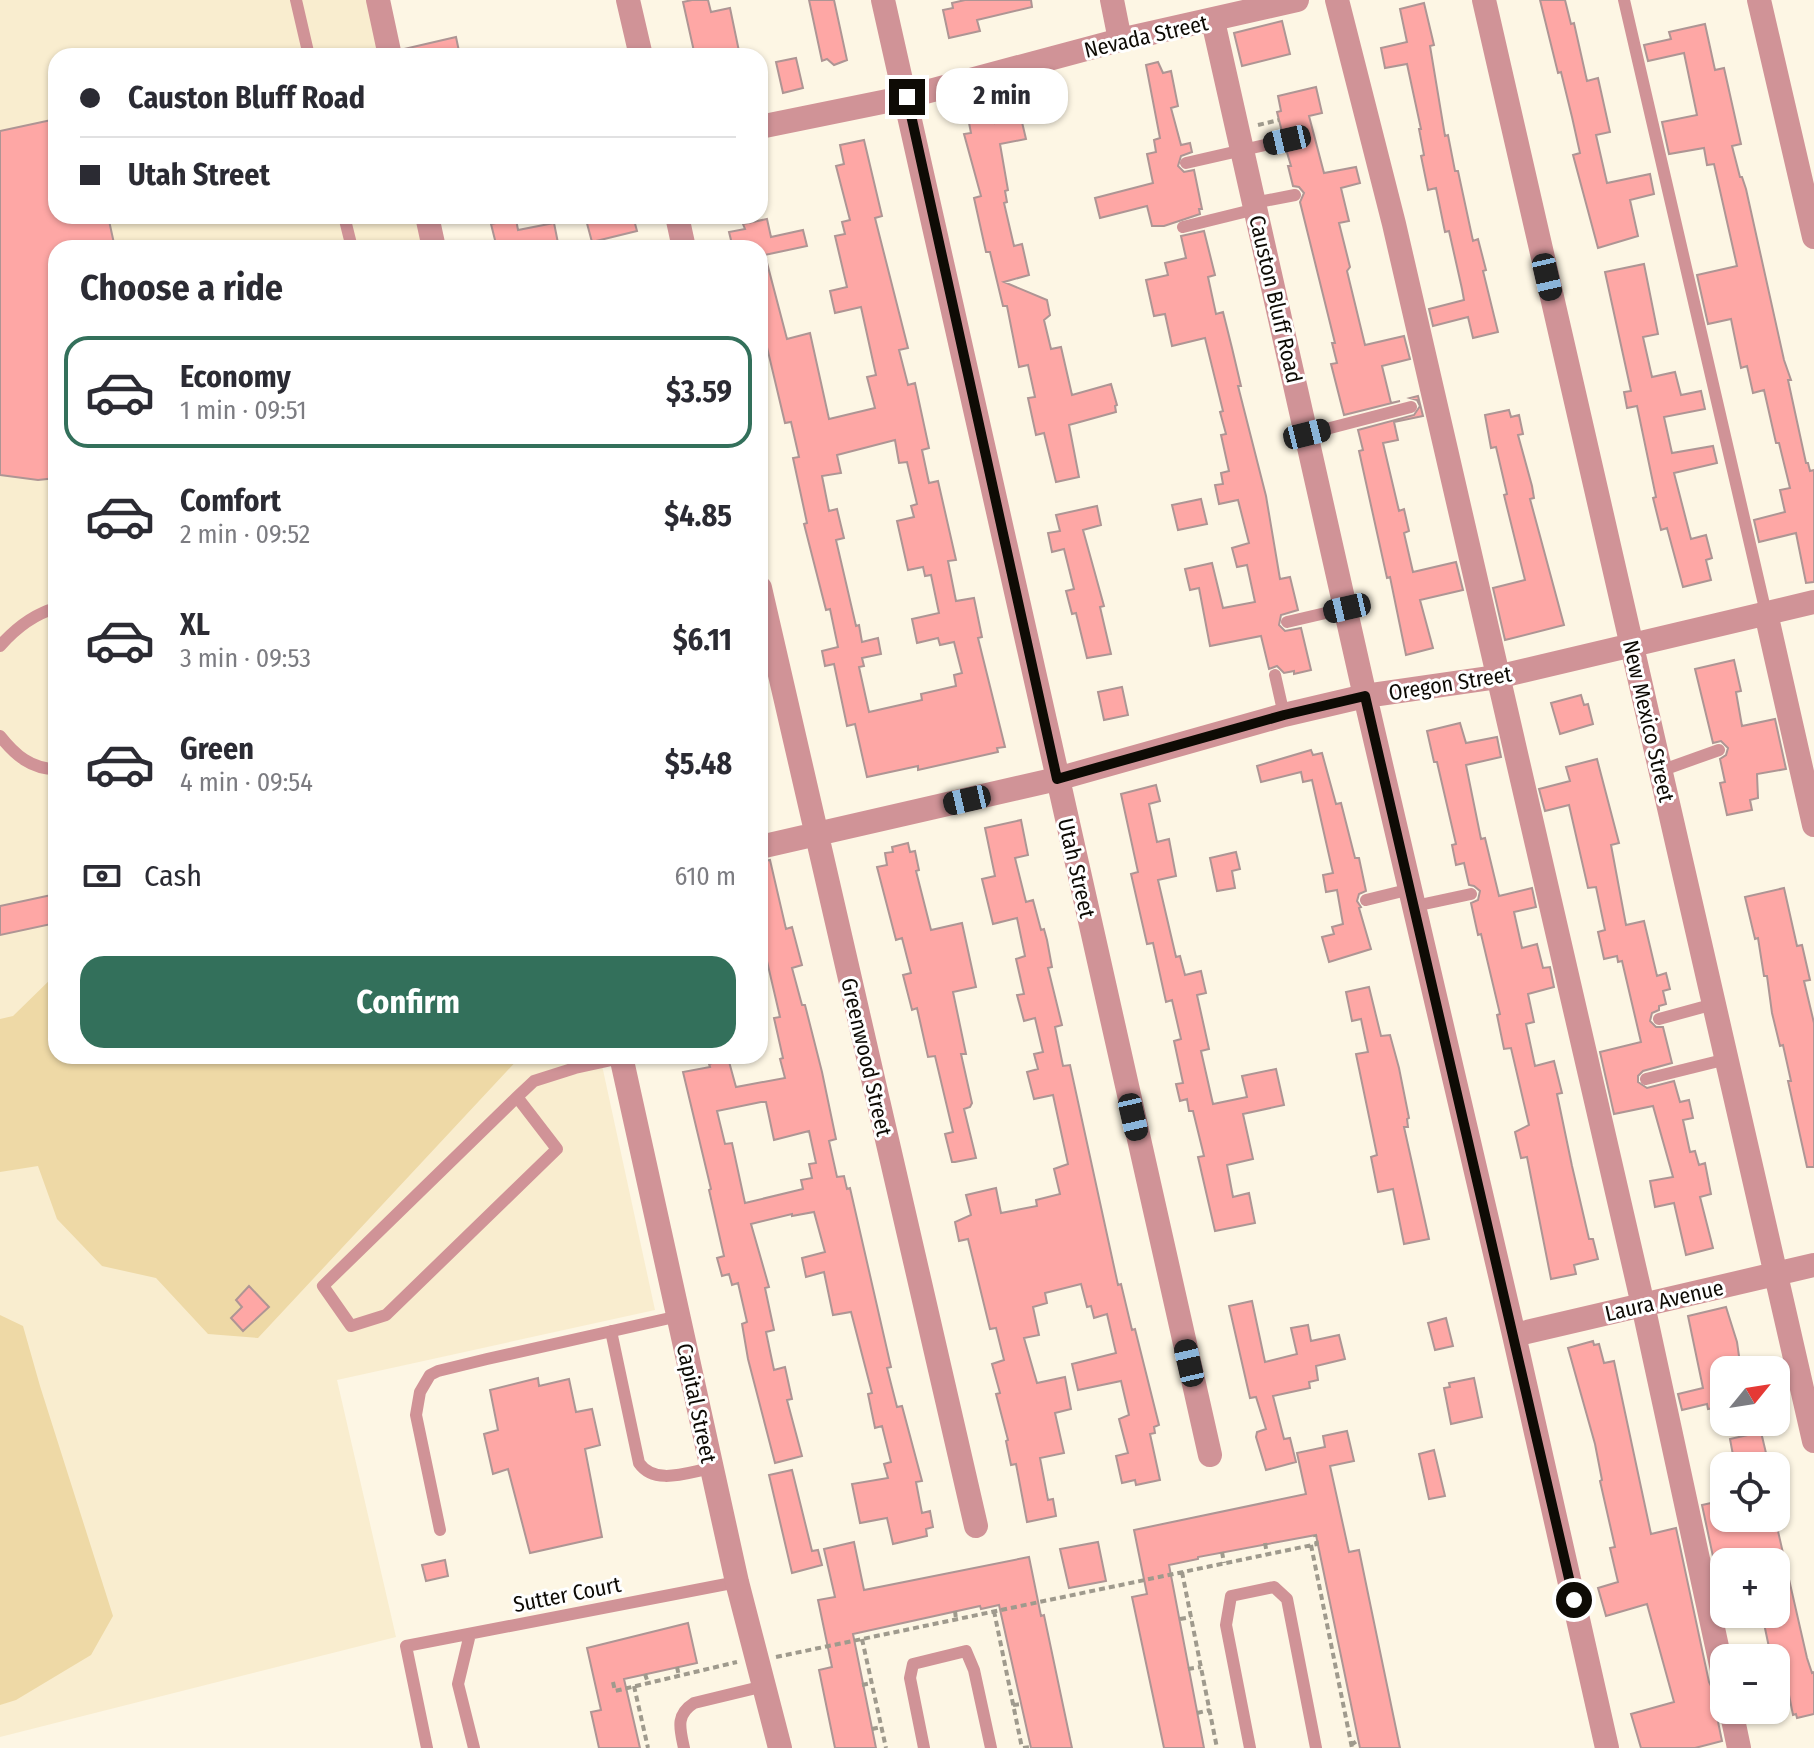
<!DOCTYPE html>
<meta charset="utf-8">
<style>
:root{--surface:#fff;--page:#f2f2f3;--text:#2b2b33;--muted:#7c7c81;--line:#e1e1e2;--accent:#33705b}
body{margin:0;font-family:"Fira Sans Condensed",sans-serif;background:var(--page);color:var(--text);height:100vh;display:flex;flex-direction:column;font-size:30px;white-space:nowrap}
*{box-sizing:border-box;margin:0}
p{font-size:26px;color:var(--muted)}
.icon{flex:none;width:44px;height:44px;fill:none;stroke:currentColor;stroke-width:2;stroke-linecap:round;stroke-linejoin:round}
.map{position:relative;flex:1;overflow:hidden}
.drawer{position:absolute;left:48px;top:240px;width:720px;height:824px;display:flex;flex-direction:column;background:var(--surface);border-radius:24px;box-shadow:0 2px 6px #0004}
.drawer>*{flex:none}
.banner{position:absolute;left:48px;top:48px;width:720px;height:176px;border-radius:24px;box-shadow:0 2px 6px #0004;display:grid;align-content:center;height:176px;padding:0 32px;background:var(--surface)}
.needle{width:52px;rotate:60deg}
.tools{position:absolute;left:1710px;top:1356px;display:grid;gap:16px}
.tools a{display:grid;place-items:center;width:80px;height:80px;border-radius:16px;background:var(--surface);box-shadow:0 2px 6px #0004;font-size:40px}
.end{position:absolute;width:36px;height:36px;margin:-18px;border:10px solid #0e0b05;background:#fff;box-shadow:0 0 0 4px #fff}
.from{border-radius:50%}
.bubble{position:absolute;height:56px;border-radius:24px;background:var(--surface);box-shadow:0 2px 6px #0004;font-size:26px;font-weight:700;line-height:56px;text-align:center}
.car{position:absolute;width:24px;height:48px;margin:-24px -12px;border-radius:10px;box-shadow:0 0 6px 2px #0007;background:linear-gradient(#222 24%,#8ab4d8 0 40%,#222 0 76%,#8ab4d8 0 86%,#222 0)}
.banner b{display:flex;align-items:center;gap:28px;height:76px;font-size:30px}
.banner b+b{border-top:2px solid var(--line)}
.banner i{width:20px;height:20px;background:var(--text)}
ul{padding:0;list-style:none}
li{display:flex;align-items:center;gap:24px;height:112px;margin:0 16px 12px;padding:0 16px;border:4px solid transparent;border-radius:24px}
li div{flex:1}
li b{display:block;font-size:30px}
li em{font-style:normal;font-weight:700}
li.selected{border-color:var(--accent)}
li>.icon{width:72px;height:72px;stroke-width:1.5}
h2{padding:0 32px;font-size:36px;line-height:96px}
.pay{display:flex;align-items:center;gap:20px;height:88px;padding:0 32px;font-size:30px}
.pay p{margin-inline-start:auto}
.cta{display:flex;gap:16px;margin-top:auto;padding:16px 32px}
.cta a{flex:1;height:92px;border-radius:24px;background:var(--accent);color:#fff;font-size:32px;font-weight:700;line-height:92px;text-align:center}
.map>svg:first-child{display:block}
.built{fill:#f9edcf}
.green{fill:#eed9a6}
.building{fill:#fea7a5;stroke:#ae9594;stroke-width:2;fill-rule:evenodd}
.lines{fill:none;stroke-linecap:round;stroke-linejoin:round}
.path{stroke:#9f9a8d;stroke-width:4;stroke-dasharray:6 4;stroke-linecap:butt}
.lane{stroke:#d09397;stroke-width:12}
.street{stroke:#d09397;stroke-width:24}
.route{stroke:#0e0b05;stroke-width:10}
.labels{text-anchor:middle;stroke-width:6;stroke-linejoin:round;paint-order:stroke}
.street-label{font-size:22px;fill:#0e0b05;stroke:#fff}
</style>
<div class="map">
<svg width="1814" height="1748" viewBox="0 0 1814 1748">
<rect width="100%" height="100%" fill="#fdf6e4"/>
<!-- built -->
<path class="built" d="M0 0H373L385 56H56V216H420L427 248H56V1056H600L655 1310 337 1380 396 1637 0 1737Z"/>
<!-- green -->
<path class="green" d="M56 974V1056H521L258 1338 208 1334 156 1278 102 1266 57 1219 38 1166 0 1172V1019L13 1016Z
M0 1315 23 1326 40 1386 113 1616 91 1655 16 1700 0 1705Z"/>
<!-- building -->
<path class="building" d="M692 0H708L711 12 730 8 740 56H695L683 2Z
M809 0H834L847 60 834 65 827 59 822 61Z
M965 0H1031L1032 7 977 20 980 31 949 38 943 10 953 8 952 3Z
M1540 0H1565L1571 24 1574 23 1587 81 1598 78 1610 132 1596 135 1607 183 1650 174 1654 194 1630 200 1638 236 1598 248 1573 155 1580 153 1572 117 1561 72 1558 73Z
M1424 3 1434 45 1430 46 1445 136 1448 135 1455 171H1458L1473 241 1478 239 1486 270 1483 271 1498 332 1473 338 1468 317 1433 326 1429 309 1464 300 1462 289 1449 231 1445 232 1436 188 1428 190 1421 156 1424 155 1419 129H1421L1407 64 1385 68 1381 48 1407 42 1400 9Z
M1282 21 1290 54 1242 66 1234 33Z
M1705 24 1715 70 1724 68 1741 144 1732 146 1740 177H1742L1746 189 1784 360 1791 380H1788L1806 463H1808L1810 471 1814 470V582L1806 583 1796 533 1759 542 1754 520 1785 512 1780 490 1790 488 1779 443H1776L1764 390 1753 393 1747 366 1741 368 1731 319 1708 324 1697 275 1737 266 1714 164 1707 165 1704 148 1669 154 1662 122 1697 115 1684 53 1648 61 1644 45 1671 39 1669 32Z
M456 37 460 56H405L404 49Z
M796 58 803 88 783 93 776 62Z
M1158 62 1163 73 1171 71 1178 106 1171 108 1181 145 1190 143 1192 152 1181 156 1178 166 1184 172 1194 170 1202 209H1199L1200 214 1164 226H1152L1147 206 1100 218 1095 198 1153 183 1147 154 1156 152 1154 140 1160 138 1146 65Z
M1316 87 1322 113 1309 116 1324 173 1356 167 1360 183 1341 188 1349 221 1339 223 1350 267 1347 271 1365 345 1404 336 1410 359 1382 366 1391 403 1400 401 1344 415 1331 364 1337 363 1332 343H1335L1300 202 1304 193 1299 187 1293 186 1288 166H1291L1286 149 1294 146 1296 139 1290 132H1282L1277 112 1281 111 1278 96Z
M994 118 995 123 1021 118 1026 139 1000 144 1008 190 1005 191 1007 202 1004 203 1014 246 1022 244 1029 275 1004 282 1047 300 1050 315 1044 320 1051 349 1061 347 1072 395 1111 384 1117 405 1115 406 1116 412 1069 425 1079 477 1056 482 1044 433 1036 435 1028 398 1035 397 1028 365 1019 367 1007 306H1003L990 252H986L974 198 981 196 964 134 971 133 969 123Z
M56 119V216H108L115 248H56V478L38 480 0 475V131Z
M864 140 882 216 875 218 908 348 899 350 908 385 915 383 929 448 922 450 929 483 938 481 956 560 948 561 956 601 974 598 982 637 978 638 1005 747 997 748 998 752 918 770V766L867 777 855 724 847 726 834 664 825 666 822 651 838 647 830 609 826 610 804 524 807 523 793 458 799 457 791 422 785 423 766 343 760 345V260L766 259 787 339 810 333 829 419 875 408 867 377 876 375 861 307 835 313 830 291 847 287 835 236 845 234 842 222 850 220 836 166 844 164 840 145ZM895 440 899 463 907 462 917 504 911 506 914 517 897 521 908 570 923 567 925 576 931 575 939 613 912 619 917 643 938 638 940 645 954 642 962 673 954 675 956 686 921 694 922 700 869 712 859 667 864 666 862 658 881 654 878 638 862 642 859 625 856 626 836 540 844 538 837 509 829 511 822 476 841 473 837 455Z
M585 216H633L637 231 592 242Z
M516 219 518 230 554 223 558 243 538 247 537 244 519 248H497L491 224Z
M767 219 771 237 803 230 807 246 760 256V248H733L729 232 745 229 743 224Z
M1204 231 1215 275 1208 277 1216 314 1223 312 1232 348 1241 386H1238L1266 496 1280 579 1290 577 1298 610 1281 615 1279 625 1285 631 1301 628 1311 670 1294 674V671L1284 673 1277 666 1269 669 1261 636 1210 646 1199 588 1190 590 1185 569 1212 563 1223 608 1255 602 1247 565 1237 567 1232 548 1249 543 1238 500 1219 504 1215 485 1223 484 1221 473 1229 471 1221 435 1226 434 1220 412 1223 411 1205 338 1172 346 1165 314 1154 316 1146 280 1168 275 1165 263 1186 258 1181 236Z
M1644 264 1658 334 1643 337 1652 377 1675 372 1681 395 1701 391 1705 409 1664 417 1672 453 1713 446 1717 463 1674 473 1691 539 1706 535 1712 558 1706 560 1711 580 1683 587 1667 528 1661 530 1653 498 1656 497 1637 406 1627 408 1624 392 1631 391 1605 272Z
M1418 396 1423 416 1394 422 1398 440 1383 443 1399 511 1404 509 1409 531 1404 533 1413 572 1456 562 1463 590 1420 600 1433 648 1406 655 1390 577 1387 578 1359 451 1363 450 1358 430 1414 415 1420 406 1417 400 1410 398Z
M1509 410 1511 417 1519 415 1523 434 1518 435 1532 486 1534 498 1530 499 1564 625 1505 640 1493 588 1525 580 1504 495 1507 494 1496 447 1491 448 1485 415Z
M1201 499 1207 524 1178 530 1172 505Z
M1097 506 1101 525 1083 530 1104 606 1100 607 1111 654 1087 658 1076 613 1072 614 1066 591 1074 589 1064 549 1052 552 1048 533 1060 531 1056 515Z
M1734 660 1741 691 1736 692 1742 726 1775 719 1786 769 1757 774 1758 798 1750 800 1752 810 1727 815 1720 783 1725 782 1720 759 1726 755 1728 748 1721 741 1713 743 1695 669Z
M1122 687 1128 715 1104 720 1098 692Z
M1581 695 1584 705 1588 704 1593 724 1560 734 1551 703Z
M1460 723 1466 743 1497 737 1501 757 1466 765 1481 839 1485 838 1499 896 1532 888 1536 907 1514 912 1522 948 1537 944 1543 968 1550 967 1554 987 1528 994 1534 1022 1526 1024 1535 1066 1554 1061 1562 1093 1557 1094 1572 1166 1589 1239H1593L1598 1259 1574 1265 1576 1274 1551 1279 1527 1157 1521 1158 1515 1132 1529 1125 1511 1048 1504 1049 1497 1015 1500 1014 1481 934 1478 935 1471 903 1478 900 1480 891 1474 886 1469 885 1464 863 1456 865 1452 845 1456 844 1437 762H1434L1427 731Z
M1311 750 1313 755 1322 753 1336 804 1341 803 1355 858H1359L1366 891 1359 894 1357 901 1361 907 1359 908 1371 949 1329 962 1322 937 1334 934 1332 927 1343 924 1337 890 1326 892 1323 875 1333 873 1312 780 1303 782 1301 772 1261 782 1257 766Z
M1597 759 1619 843 1611 845 1626 925 1644 921 1657 976 1666 973 1670 989 1663 991 1666 1004 1659 1006V1010L1652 1013 1650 1021 1656 1027H1663L1672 1063 1643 1071 1638 1076V1082L1647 1088 1674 1081 1680 1102 1689 1100 1693 1118 1683 1120 1690 1152 1695 1151 1699 1165 1705 1163 1711 1194 1700 1197 1713 1248 1686 1255 1674 1203 1655 1207 1650 1181 1673 1177 1653 1106 1614 1114 1600 1052 1641 1042 1622 961 1618 962 1617 956 1604 959 1598 932 1605 930 1596 887 1588 888 1569 805 1545 811 1539 789 1570 781 1566 767Z
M1156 785 1160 801 1149 804 1157 842 1169 839 1176 876 1158 880 1176 957 1180 956 1185 975 1201 971 1206 993 1197 995 1209 1049 1201 1051 1213 1104 1247 1097 1242 1076 1276 1069 1284 1105 1243 1114 1253 1159 1227 1165 1233 1197 1249 1193 1255 1223 1215 1231 1198 1157 1204 1156 1193 1111H1189L1187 1099 1180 1101 1176 1084 1183 1083 1174 1041 1181 1039 1172 1000 1166 1002 1153 943 1147 944 1131 874 1138 872 1121 794Z
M1021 820 1028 855 1015 858 1026 902 1033 900 1041 930 1044 929 1047 940 1052 967 1048 968 1062 1025 1055 1027 1063 1066 1070 1065 1118 1285 1121 1284 1132 1330 1135 1329 1159 1425 1154 1427 1155 1433 1150 1434 1160 1480 1136 1485 1135 1480 1122 1483 1116 1456 1128 1453 1119 1419 1129 1415 1121 1381 1078 1390 1072 1364 1116 1353 1107 1314 1094 1318 1091 1306 1087 1307 1081 1284 1045 1293 1047 1303 1033 1307 1039 1335 1024 1338 1037 1383 1065 1377 1071 1409 1055 1413 1064 1453 1040 1458 1048 1500 1053 1499 1056 1516 1027 1522 1016 1464 1011 1465 1006 1441 1008 1440 996 1394 1000 1393 992 1364 1004 1360 996 1328 990 1329 968 1239 959 1241 955 1222 971 1215 966 1195 996 1188 1001 1213 1037 1206 1036 1200 1060 1194 1054 1169 1068 1164 1053 1095 1034 1099 1027 1072 1038 1069 1034 1054 1043 1052 1035 1018 1024 1021 1017 995 1024 994 1016 959 1025 956 1017 918 993 924 982 879 995 876 985 828Z
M908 843 910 852 915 851 919 870 916 871 931 930 962 923 976 987 953 992 966 1054H961L972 1103 970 1107 964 1109 976 1158 955 1162H952L945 1134 953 1132 935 1056 928 1057 917 1008 912 1010 903 975 911 973 902 938 896 940 877 867 887 865 885 853 893 852 892 847Z
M1236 852 1240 869 1232 871 1235 888 1217 891 1210 858Z
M770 860 786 929 792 927 802 965 792 968 802 1005H805L822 1072 836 1139 829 1141 837 1177 844 1176 847 1189 850 1188 891 1367 887 1368 897 1407 902 1406 922 1481 916 1482 922 1513 930 1511 933 1527 926 1529 927 1536 893 1544 887 1518 860 1523 852 1484 888 1478 884 1464 891 1462 882 1426 875 1428 868 1394 872 1393 851 1312 833 1315 824 1272 806 1277 802 1258 825 1252 814 1212 792 1216V1214L751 1224 769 1287 765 1288 774 1330 766 1332 774 1370 785 1367 792 1399 787 1400 802 1456 775 1463 748 1359 742 1324 747 1322 738 1283 732 1285 729 1274 722 1276 717 1258 724 1256 709 1190 711 1189 683 1072 710 1067 709 1064 728 1058 736 1087 785 1078 780 1059 783 1058 774 1018 780 1017 760 931V862ZM761 1102H766L774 1140 809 1131 816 1163 809 1164 812 1178 801 1180 803 1189 745 1203 732 1143 725 1144 717 1111Z
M1784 888 1797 946 1802 945 1810 980 1804 981 1814 1023V1167H1807L1788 1081H1791L1783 1045 1780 1046 1772 1013 1767 976H1764L1758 938 1755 939 1745 897Z
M56 894V923L0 935V906Z
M1369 987 1381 1036 1390 1035 1399 1068 1409 1118 1407 1119 1408 1127H1404L1429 1239 1404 1244 1393 1189 1378 1192 1371 1157 1377 1155 1356 1054 1368 1052 1361 1019 1352 1021 1346 992Z
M249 1286 269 1307 243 1331 231 1318 242 1307 236 1300Z
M1252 1301 1265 1362 1297 1354 1291 1328 1308 1325 1311 1341 1339 1335 1345 1359 1316 1366 1318 1380 1309 1382 1310 1388 1273 1396 1284 1439 1290 1438 1296 1462 1266 1470 1256 1437 1257 1432 1266 1429 1256 1397 1250 1398 1229 1306Z
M1726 1307 1737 1342 1741 1370H1724V1406L1708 1409 1707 1404 1682 1410 1678 1394 1703 1388 1688 1316Z
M1446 1318 1453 1346 1435 1350 1428 1323Z
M1593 1341 1594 1345 1599 1344 1604 1363 1614 1361 1651 1534 1676 1528 1709 1682 1713 1690 1724 1696 1717 1705 1716 1712 1722 1741 1695 1748H1641L1631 1714 1674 1702 1647 1604 1606 1616 1598 1588 1618 1582 1610 1548 1615 1547 1600 1481 1602 1480 1595 1444 1568 1348Z
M538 1378 539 1386 569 1379 576 1412 592 1409 600 1445 585 1449 602 1537 530 1553 508 1469 493 1474 484 1434 498 1430 490 1390Z
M1474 1378 1482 1417 1451 1424 1444 1388 1450 1387 1449 1383Z
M1347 1431 1354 1461 1330 1466 1349 1552 1359 1550 1400 1748H1360L1316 1535 1198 1557V1559L1169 1565 1204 1748H1164L1132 1597 1147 1594 1134 1530 1306 1494 1297 1453 1325 1447 1323 1436Z
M1761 1432 1766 1453 1762 1454 1765 1466H1735L1730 1439Z
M1434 1450 1445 1496 1429 1499 1419 1454Z
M792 1470 812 1551 818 1550 822 1565 792 1573 769 1475Z
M1720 1501 1723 1518H1775L1807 1658 1812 1673 1814 1672V1714L1797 1718 1796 1714 1793 1715 1780 1650 1770 1652 1762 1614H1776V1562H1724V1608L1702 1505Z
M854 1542 864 1590 1029 1557 1041 1616 1044 1615 1072 1748H1031L999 1605 981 1609 980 1606 853 1634 876 1748H835L819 1670 832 1667 818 1600 835 1597 824 1549Z
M1098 1542 1106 1581 1069 1588 1060 1549Z
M445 1560 448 1576 426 1581 422 1565Z
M688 1623 697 1663 624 1679 640 1748H599L591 1712 601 1710 587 1648Z"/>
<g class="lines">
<!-- path -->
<path class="path" d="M1258 125 1279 120
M482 248 481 244 488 243
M1265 1543 1267 1554
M1311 1545 1352 1748
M1222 1552 1224 1563
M1182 1572 1217 1748
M955 1611 956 1619
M994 1611 1022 1748
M1180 1619 1191 1617
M862 1639 886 1748
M776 1657 1317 1544 1315 1535
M677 1667 679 1676
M1188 1669 1201 1667
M645 1674 648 1683
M613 1682 615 1691 737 1662
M862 1685 872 1683
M634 1686 648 1748
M1013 1705 1022 1704
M1197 1713 1210 1710
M872 1729 881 1727
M1351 1745 1358 1740
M1023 1748 1031 1747"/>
<!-- lane -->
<path class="lane" d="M296 0 309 56
M1624 0 1766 613
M1186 163 1287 140
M1254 203 1295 195
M344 216 352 248
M1183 227 1256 209
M1307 434 1411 407
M1287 622 1347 608
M0 646C15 629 34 614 56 608
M1275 675 1284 715
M0 736C15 755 31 769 56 769
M1660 771 1719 750
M1366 900 1411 889
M1415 906 1471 894
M1659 1019 1714 1004
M1646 1079 1727 1059
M517 1097 557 1149 386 1315 351 1326 323 1286 517 1097 534 1081 575 1068 621 1058
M611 1331 639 1463C655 1486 688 1472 712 1468
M440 1530 416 1415 420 1392 430 1375 438 1371 487 1359 679 1316
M470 1634 458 1684 474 1748
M427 1748 406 1646 737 1582
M684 1748C680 1729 675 1715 694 1703L764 1686
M924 1748 910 1678 913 1664 966 1651 974 1670 991 1748
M1250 1748 1226 1625 1231 1596 1274 1587 1287 1599 1316 1748"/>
<!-- street -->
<path class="street" d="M378 0 390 56
M628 0 641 56
M883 0 1210 1455
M1112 0 1120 40
M1337 0 1394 224 1643 1305 1724 1679
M1484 0 1814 1441
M1759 0 1814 237
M1213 21 1365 696 1514 1335 1607 1748
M760 127 907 97 1120 40 1297 0
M427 216 434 248
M677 216 684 248
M760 588 976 1526
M1766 613 1814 825
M760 847 1057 779 1284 715 1365 696 1497 677 1814 602
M621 1056 737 1582 780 1748
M1514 1335 1814 1265
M1731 1710 1739 1748"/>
</g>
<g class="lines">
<!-- route -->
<path class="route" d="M907 97 1057 779 1284 715 1365 696 1574 1600"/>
</g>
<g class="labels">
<!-- street labels -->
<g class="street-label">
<text transform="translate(1146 36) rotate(-13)" y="8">Nevada Street</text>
<text transform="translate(1276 299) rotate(77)" y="8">Causton Bluff Road</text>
<text transform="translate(1450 683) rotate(-9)" y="8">Oregon Street</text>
<text transform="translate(1649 721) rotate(77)" y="8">New Mexico Street</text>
<text transform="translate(1077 868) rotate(77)" y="8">Utah Street</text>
<text transform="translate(867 1057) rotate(77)" y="8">Greenwood Street</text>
<text transform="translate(1664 1300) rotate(-13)" y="8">Laura Avenue</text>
<text transform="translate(697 1403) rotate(78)" y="8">Capital Street</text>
<text transform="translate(567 1594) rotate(-11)" y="8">Sutter Court</text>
</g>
</g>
</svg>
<div class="tools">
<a><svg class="needle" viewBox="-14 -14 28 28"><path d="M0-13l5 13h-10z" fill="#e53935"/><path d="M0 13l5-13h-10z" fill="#7c7c81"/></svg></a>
<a><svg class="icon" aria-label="locate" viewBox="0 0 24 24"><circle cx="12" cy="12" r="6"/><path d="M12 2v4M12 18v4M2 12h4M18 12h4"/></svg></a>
<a>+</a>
<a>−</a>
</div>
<i class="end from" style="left:1574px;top:1600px"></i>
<i class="end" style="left:907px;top:97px"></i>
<div class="bubble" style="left:936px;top:68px;width:132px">2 min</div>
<i class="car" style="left:1287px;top:140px;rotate:257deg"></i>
<i class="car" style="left:1547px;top:277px;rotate:167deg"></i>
<i class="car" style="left:1307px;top:434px;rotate:76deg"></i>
<i class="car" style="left:1347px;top:608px;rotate:257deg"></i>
<i class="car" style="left:967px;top:800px;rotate:257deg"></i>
<i class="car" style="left:1133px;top:1117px;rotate:167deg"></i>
<i class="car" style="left:1189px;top:1363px;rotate:347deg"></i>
<div class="banner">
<b><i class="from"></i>Causton Bluff Road</b>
<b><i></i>Utah Street</b>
</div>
<section class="drawer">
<h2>Choose a ride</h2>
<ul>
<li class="selected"><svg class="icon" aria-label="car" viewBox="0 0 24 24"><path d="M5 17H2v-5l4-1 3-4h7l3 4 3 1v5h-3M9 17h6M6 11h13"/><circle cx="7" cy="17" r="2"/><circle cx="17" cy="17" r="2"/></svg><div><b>Economy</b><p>1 min · 09:51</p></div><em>$3.59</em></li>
<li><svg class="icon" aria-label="car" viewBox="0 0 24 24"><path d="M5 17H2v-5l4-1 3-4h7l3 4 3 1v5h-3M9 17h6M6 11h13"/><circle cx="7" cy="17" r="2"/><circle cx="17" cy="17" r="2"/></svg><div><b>Comfort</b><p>2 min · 09:52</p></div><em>$4.85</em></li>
<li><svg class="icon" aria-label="car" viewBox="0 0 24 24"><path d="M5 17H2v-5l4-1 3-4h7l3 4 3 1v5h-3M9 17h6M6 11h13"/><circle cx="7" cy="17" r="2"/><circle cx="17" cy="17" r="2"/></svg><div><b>XL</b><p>3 min · 09:53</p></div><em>$6.11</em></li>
<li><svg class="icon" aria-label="car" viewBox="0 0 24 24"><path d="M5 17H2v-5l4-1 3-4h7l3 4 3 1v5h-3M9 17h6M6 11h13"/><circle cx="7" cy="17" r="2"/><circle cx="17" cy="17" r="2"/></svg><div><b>Green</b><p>4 min · 09:54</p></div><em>$5.48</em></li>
</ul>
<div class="pay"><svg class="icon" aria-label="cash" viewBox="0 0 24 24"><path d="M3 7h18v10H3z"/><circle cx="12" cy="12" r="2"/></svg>Cash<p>610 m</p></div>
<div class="cta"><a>Confirm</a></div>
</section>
</div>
